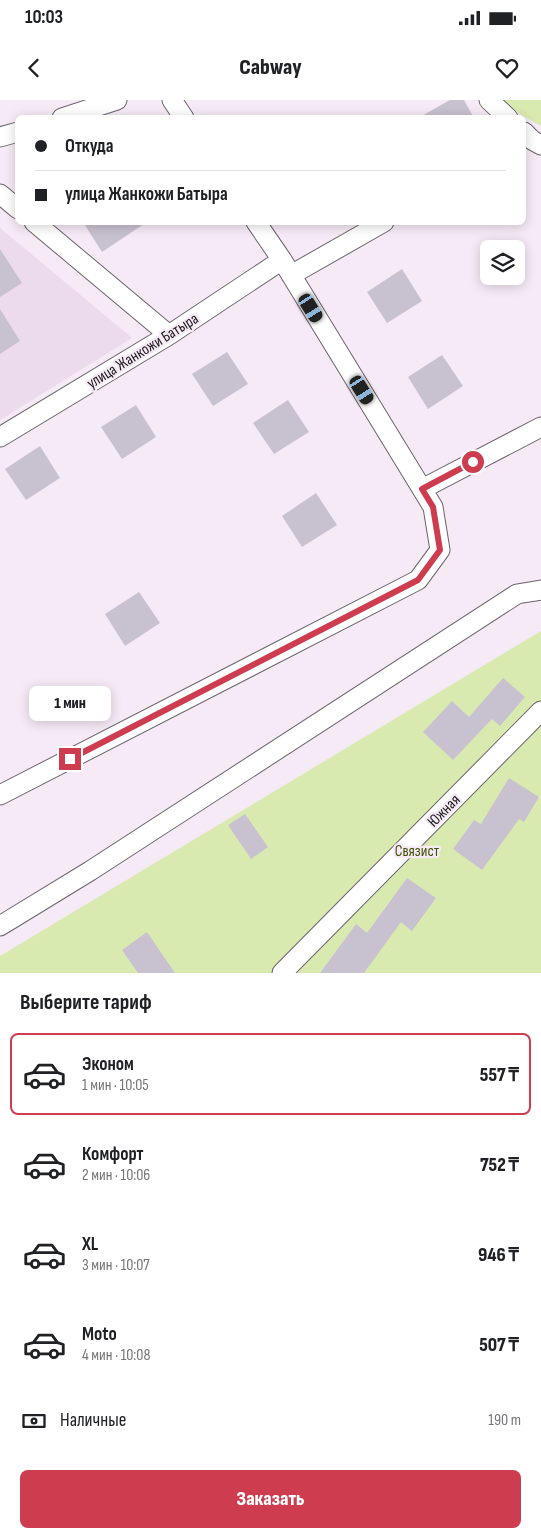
<!DOCTYPE html>
<html lang="ru">
<meta charset="utf-8">
<style>
:root{--surface:#fff;--page:#f6f6f6;--text:#202124;--muted:#757577;--line:#e0e0e0;--accent:#cd3d4f}
body{margin:0;font-family:"Sofia Sans Condensed",sans-serif;background:var(--page);color:var(--text);height:100vh;display:flex;flex-direction:column;font-size:19px;white-space:nowrap}
*{box-sizing:border-box;margin:0}
p{font-size:16px;color:var(--muted)}
.icon{flex:none;width:28px;height:28px;fill:none;stroke:currentColor;stroke-width:2;stroke-linecap:round;stroke-linejoin:round}
.map{position:relative;height:873px;overflow:hidden}
.details{display:flex;flex-direction:column;background:var(--surface);flex:1}
.details>*{flex:none}
.guide{position:absolute;left:15px;top:15px;width:511px;height:110px;border-radius:8px;box-shadow:0 2px 12px #0003;display:grid;align-content:center;height:110px;padding:0 20px;background:var(--surface)}
.controls{position:absolute;left:480px;top:140px;display:grid;gap:10px}
.controls a{display:grid;place-items:center;width:45px;height:45px;border-radius:8px;background:var(--surface);box-shadow:0 2px 12px #0003;font-size:25px}
.end{position:absolute;width:22px;height:22px;margin:-11px;border:6px solid #cd3d4f;background:#fff;box-shadow:0 0 0 2px #fff}
.from{border-radius:50%}
.bubble{position:absolute;height:35px;border-radius:8px;background:var(--surface);box-shadow:0 2px 12px #0003;font-size:16px;font-weight:800;line-height:35px;text-align:center}
.car{position:absolute;width:15px;height:30px;margin:-15px -8px;border-radius:6px;box-shadow:0 0 4px 1px #0007;background:linear-gradient(#222 24%,#8ab4d8 0 40%,#222 0 76%,#8ab4d8 0 86%,#222 0)}
.guide b{display:flex;align-items:center;gap:18px;height:48px;font-size:19px}
.guide b+b{border-top:1px solid var(--line)}
.guide i{width:12px;height:12px;background:var(--text)}
ul{padding:0;list-style:none}
li{display:flex;align-items:center;gap:15px;height:82px;margin:0 10px 8px;padding:0 10px;border:2px solid transparent;border-radius:8px}
li div{flex:1}
li b{display:block;font-size:19px}
li em{font-style:normal;font-weight:800}
li.selected{border-color:var(--accent)}
li>.icon{width:45px;height:45px;stroke-width:1.5}
h2{padding:0 20px;font-size:22px;line-height:60px}
.pay{display:flex;align-items:center;gap:12px;height:55px;padding:0 20px;font-size:19px}
.pay p{margin-inline-start:auto}
.primary-button{display:flex;gap:10px;margin-top:auto;padding:10px 20px}
.primary-button a{flex:1;height:58px;border-radius:8px;background:var(--accent);color:#fff;font-size:20px;font-weight:800;line-height:58px;text-align:center}
.status{display:flex;justify-content:space-between;align-items:center;height:35px;padding:0 25px;background:var(--surface);direction:ltr}
.status svg{height:14px;fill:currentColor}
header{display:flex;justify-content:space-between;align-items:center;height:65px;padding:0 20px;background:var(--surface);font-size:22px;font-weight:800}
.map>svg:first-child{display:block}
.built{fill:#ecdbed}
.green{fill:#d9eab0}
.building{fill:#c8c2d0}
.lines{fill:none;stroke-linecap:round;stroke-linejoin:round}
.minor-casing{stroke:#6d636d;stroke-width:21}
.minor{stroke:#fff;stroke-width:19}
.route{stroke:#cd3d4f;stroke-width:6}
.labels{text-anchor:middle;stroke-width:4.5;stroke-linejoin:round;paint-order:stroke}
.street-label{font-size:16px;fill:#1c181c;stroke:#f6eaf6}
.park-label{font-size:16px;fill:#425109;stroke:#f6eaf6}
</style>
<div class="status"><b>10:03</b><svg viewBox="0 0 49 12"><path d="M0 12V9h3v3zM5 12V6h3v6zM10 12V3h3v9zM15 12V0h3v12zM26 1h20v11H26zM47 4h2v5h-2z"/></svg></div>
<header><svg class="icon" aria-label="back" viewBox="0 0 24 24"><path d="M15 5l-7 7 7 7"/></svg>Cabway<svg class="icon" aria-label="heart" viewBox="0 0 24 24"><path d="M12 20l-8-8c-3-5 5-10 8-4 3-6 11-1 8 4z"/></svg></header>
<div class="map">
<svg width="541" height="873" viewBox="0 0 541 873">
<rect width="100%" height="100%" fill="#f6eaf6"/>
<!-- built -->
<path class="built" d="M0 128 132 238 0 320Z"/>
<!-- green -->
<path class="green" d="M498 0H541V26L504 5Z
M541 531V873H0V856Z"/>
<!-- building -->
<path class="building" d="M450 0H464L474 18H418Z
M83 122H147L102 152Z
M0 149 22 183 0 197Z
M402 169 422 201 387 223 367 192Z
M0 209 20 241 0 254Z
M227 252 248 284 213 306 192 274Z
M442 255 463 286 428 309 408 277Z
M288 300 309 332 274 354 253 323Z
M136 305 156 337 122 359 101 327Z
M40 346 60 378 26 400 5 369Z
M316 393 337 425 302 447 282 416Z
M139 492 160 523 125 546 105 514Z
M503 578 525 597 500 626 492 619 453 660 423 632 452 601 469 617Z
M509 678 539 697 524 722 519 719 482 770 453 749 474 720 481 724Z
M245 714 268 747 251 759 228 725Z
M407 778 436 798 412 831 401 822 364 873H320L356 824 367 833Z
M147 832 175 873H138L122 850Z"/>
<g class="lines">
<!-- minor casing -->
<g class="minor-casing">
<path id="minor" d="M172 0 184 18
M489 0 508 18
M62 18 117 0
M524 32 532 40 541 45
M0 37 18 32
M0 94 18 109
M34 122 169 235
M291 175 384 122
M0 337 169 235 282 160
M422 389 541 327
M0 695 418 480 440 450 433 407 282 160 256 122
M0 826 90 771 517 494 541 490
M282 873 541 611"/>
</g>
<!-- minor -->
<use href="#minor" class="minor"/>
</g>
<g class="lines">
<!-- route -->
<path class="route" d="M70 659 418 480 440 450 433 407 422 389 473 362"/>
</g>
<g class="labels">
<!-- street labels -->
<g class="street-label">
<text transform="translate(142 250) rotate(-32)" y="6">улица Жанкожи Батыра</text>
<text transform="translate(443 710) rotate(-45)" y="6">Южная</text>
</g>
<!-- park labels -->
<g class="park-label">
<text x="417" y="756">Связист</text>
</g>
</g>
</svg>
<div class="controls">
<a><svg class="icon" aria-label="layers" viewBox="0 0 24 24"><path d="M12 4l9 5-9 5-9-5zM3 14l9 5 9-5"/></svg></a>
</div>
<i class="end from" style="left:473px;top:362px"></i>
<i class="end" style="left:70px;top:659px"></i>
<div class="bubble" style="left:29px;top:586px;width:82px">1 мин</div>
<i class="car" style="left:311px;top:208px;rotate:148deg"></i>
<i class="car" style="left:362px;top:290px;rotate:148deg"></i>
<div class="guide">
<b><i class="from"></i>Откуда</b>
<b><i></i>улица Жанкожи Батыра</b>
</div>
</div>
<section class="details">
<h2>Выберите тариф</h2>
<ul>
<li class="selected"><svg class="icon" aria-label="car" viewBox="0 0 24 24"><path d="M5 17H2v-5l4-1 3-4h7l3 4 3 1v5h-3M9 17h6M6 11h13"/><circle cx="7" cy="17" r="2"/><circle cx="17" cy="17" r="2"/></svg><div><b>Эконом</b><p>1 мин · 10:05</p></div><em>557 ₸</em></li>
<li><svg class="icon" aria-label="car" viewBox="0 0 24 24"><path d="M5 17H2v-5l4-1 3-4h7l3 4 3 1v5h-3M9 17h6M6 11h13"/><circle cx="7" cy="17" r="2"/><circle cx="17" cy="17" r="2"/></svg><div><b>Комфорт</b><p>2 мин · 10:06</p></div><em>752 ₸</em></li>
<li><svg class="icon" aria-label="car" viewBox="0 0 24 24"><path d="M5 17H2v-5l4-1 3-4h7l3 4 3 1v5h-3M9 17h6M6 11h13"/><circle cx="7" cy="17" r="2"/><circle cx="17" cy="17" r="2"/></svg><div><b>XL</b><p>3 мин · 10:07</p></div><em>946 ₸</em></li>
<li><svg class="icon" aria-label="car" viewBox="0 0 24 24"><path d="M5 17H2v-5l4-1 3-4h7l3 4 3 1v5h-3M9 17h6M6 11h13"/><circle cx="7" cy="17" r="2"/><circle cx="17" cy="17" r="2"/></svg><div><b>Moto</b><p>4 мин · 10:08</p></div><em>507 ₸</em></li>
</ul>
<div class="pay"><svg class="icon" aria-label="cash" viewBox="0 0 24 24"><path d="M3 7h18v10H3z"/><circle cx="12" cy="12" r="2"/></svg>Наличные<p>190 m</p></div>
<div class="primary-button"><a>Заказать</a></div>
</section>
